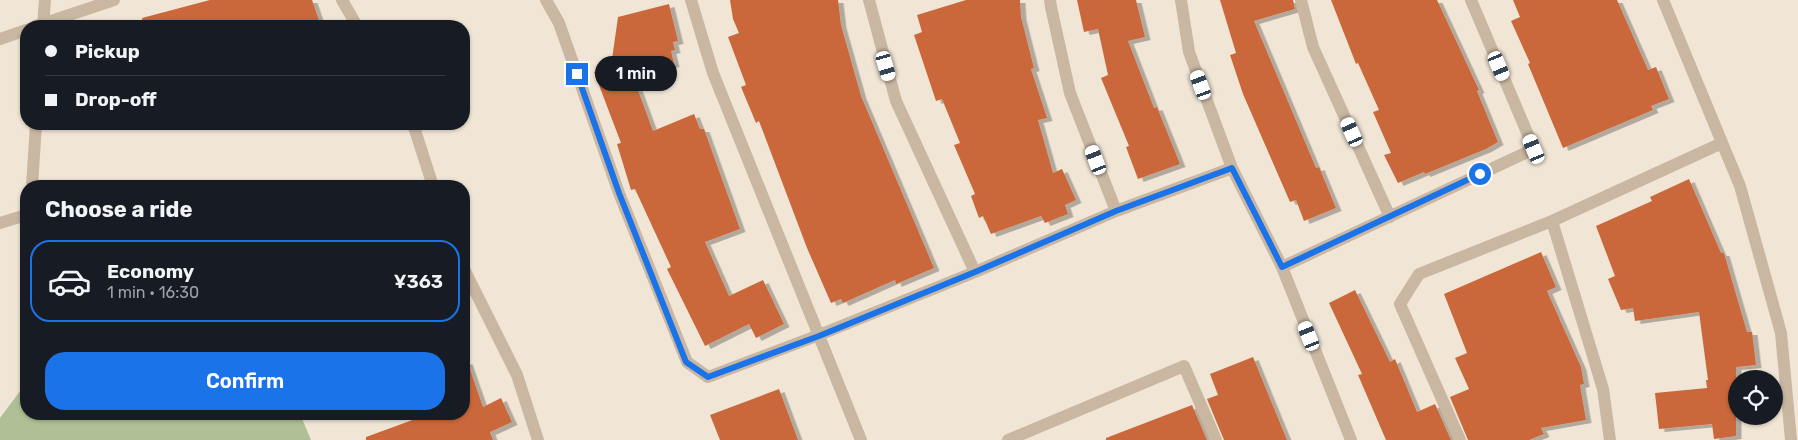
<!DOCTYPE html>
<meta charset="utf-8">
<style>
:root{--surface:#171b24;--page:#242831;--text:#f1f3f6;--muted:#9ea1a6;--line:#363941;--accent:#1a73e8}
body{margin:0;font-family:Rubik,sans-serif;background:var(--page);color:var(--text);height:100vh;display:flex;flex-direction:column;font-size:19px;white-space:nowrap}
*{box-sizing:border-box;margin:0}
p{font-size:16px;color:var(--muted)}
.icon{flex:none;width:28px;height:28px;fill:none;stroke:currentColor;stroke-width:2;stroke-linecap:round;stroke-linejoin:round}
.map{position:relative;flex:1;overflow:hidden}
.sheet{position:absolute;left:20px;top:180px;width:450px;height:240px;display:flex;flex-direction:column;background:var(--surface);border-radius:20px;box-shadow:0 1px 4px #0004}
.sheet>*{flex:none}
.banner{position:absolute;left:20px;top:20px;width:450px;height:110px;border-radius:20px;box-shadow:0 1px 4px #0004;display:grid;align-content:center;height:110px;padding:0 25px;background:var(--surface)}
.buttons{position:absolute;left:1728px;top:370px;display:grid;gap:10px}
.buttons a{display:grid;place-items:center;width:55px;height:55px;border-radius:50%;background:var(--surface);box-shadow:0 1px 4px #0004;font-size:25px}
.end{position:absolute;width:22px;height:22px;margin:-11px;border:6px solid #1a73e8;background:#fff;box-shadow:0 0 0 2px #fff}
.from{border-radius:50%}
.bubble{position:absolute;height:35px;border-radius:18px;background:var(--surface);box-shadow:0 1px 4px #0004;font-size:16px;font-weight:600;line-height:35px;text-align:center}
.car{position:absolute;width:15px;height:30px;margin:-15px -8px;border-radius:6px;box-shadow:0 0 4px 1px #0007;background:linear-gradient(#fff 24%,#345 0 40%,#fff 0 76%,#345 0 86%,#fff 0)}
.banner b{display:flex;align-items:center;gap:18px;height:48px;font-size:19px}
.banner b+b{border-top:1px solid var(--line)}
.banner i{width:12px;height:12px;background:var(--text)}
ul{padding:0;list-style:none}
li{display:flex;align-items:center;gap:15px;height:82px;margin:0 10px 8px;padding:0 15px;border:2px solid transparent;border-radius:20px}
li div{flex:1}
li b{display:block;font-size:19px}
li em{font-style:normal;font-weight:600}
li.on{border-color:var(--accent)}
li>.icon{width:45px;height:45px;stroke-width:1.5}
h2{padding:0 25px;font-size:22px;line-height:60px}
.primary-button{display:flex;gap:10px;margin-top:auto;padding:10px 25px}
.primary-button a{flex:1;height:58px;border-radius:20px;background:var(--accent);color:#fff;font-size:20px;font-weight:600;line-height:58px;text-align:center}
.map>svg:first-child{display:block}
.green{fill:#afc096}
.building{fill:#cb683a;filter:url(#shadow)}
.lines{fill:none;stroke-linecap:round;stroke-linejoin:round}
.minor{stroke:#c9b7a2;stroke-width:12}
.route{stroke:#1a73e8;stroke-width:6}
</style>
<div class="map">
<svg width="1798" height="440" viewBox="0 0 1798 440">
<defs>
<filter id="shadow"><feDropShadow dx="5.5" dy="3" stdDeviation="0" flood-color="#0004"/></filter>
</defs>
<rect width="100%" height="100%" fill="#f1e6d6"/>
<!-- green -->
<path class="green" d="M26 383V414H300L311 440H0V418Z"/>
<!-- building -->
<path class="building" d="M210 0H312L321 26H143L142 18Z
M730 0H838L841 25 861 96 934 268 896 284 895 280 843 303 841 299 831 303 807 248 759 121 756 123 741 87 746 85 728 37 739 33 733 19Z
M966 0H1020L1021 17 1034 68 1031 69 1047 118 1038 120 1053 173 1062 169 1076 200 1065 205 1068 214 1045 223 1041 216 991 234 983 216 979 218 971 196 975 194 954 145 960 143 942 99 936 101 914 35 922 32 917 15Z
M1077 0H1136L1145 37 1128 41 1154 108 1157 107 1180 164 1138 179 1126 147 1129 146 1101 78 1108 75 1098 29 1084 32Z
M1220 0H1293L1295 9 1254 21 1316 168 1319 167 1336 208 1304 221 1296 200 1290 202 1243 94 1230 55 1236 53Z
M1331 0H1437L1479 90 1477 91 1498 142 1486 149 1425 174 1424 172 1398 183 1384 155 1391 153 1373 112 1379 110 1358 63 1356 64Z
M1513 0H1617L1648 70 1656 67 1669 99 1651 106 1653 110 1563 148 1528 64 1530 63 1511 21 1520 17Z
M669 4 678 41 673 42 675 50 671 51 674 64 635 73 638 82H635L653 131 694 114 700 129H704L740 229 705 242 729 296 763 280 784 324 756 338 749 324 705 346 667 269 671 267 635 189 631 190 617 144 621 143 594 72 611 66 618 17Z
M1689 179 1721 253H1724L1747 332H1752L1756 365 1736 367V436L1714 439 1712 424 1659 429 1655 393 1707 388 1706 380H1708L1699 312 1635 321 1633 308 1621 310 1608 279 1615 276 1596 226 1652 201 1650 197Z
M1541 252 1556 287 1547 291 1581 367 1584 384 1580 385 1586 420 1541 428 1544 434 1529 440H1468L1450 397 1469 389 1455 358 1467 353 1444 294Z
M1355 290 1390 362 1395 359 1417 412 1435 404 1451 440H1386L1358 375 1362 374 1329 303Z
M1253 357 1287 440H1224L1207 399 1218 395 1210 374Z
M467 361 483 407 501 398 512 422 490 432 493 440H366V437L429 414H464V362Z
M779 389 798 440H720L710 415Z
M1192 405 1207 440H1106V438Z"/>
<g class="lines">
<!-- minor -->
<path class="minor" d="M342 0 357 26
M546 0 559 23 619 193 687 362 708 377 819 335 975 272 1116 211 1232 168
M691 0 713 73 861 440
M869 0 896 101 975 272
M1050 0 1051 7 1070 93 1116 211
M1181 0 1189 52 1232 168 1282 267 1351 440
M1301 0 1313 47 1390 217
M1663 0 1740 186 1781 333 1791 440
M36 26 114 0
M43 26 45 0
M0 39 26 30
M413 124 433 186
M32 186 36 124
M1552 221 1603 389 1610 440
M0 223 26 215
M1282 267 1534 149 1471 0
M464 269 517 375 538 440
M1008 440 1184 366 1216 440
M1460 440 1400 304 1419 274 1552 221 1722 143"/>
</g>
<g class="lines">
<!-- route -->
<path class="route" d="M577 74 619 193 686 362 708 377 819 336 975 272 1116 211 1232 168 1282 267 1480 174"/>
</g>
</svg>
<div class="buttons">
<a><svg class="icon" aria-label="locate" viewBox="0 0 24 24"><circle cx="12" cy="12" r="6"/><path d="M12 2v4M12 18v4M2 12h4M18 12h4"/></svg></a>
</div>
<i class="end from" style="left:1480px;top:174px"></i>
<i class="end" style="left:577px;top:74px"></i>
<div class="bubble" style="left:595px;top:56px;width:82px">1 min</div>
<i class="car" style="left:886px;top:66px;rotate:164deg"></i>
<i class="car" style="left:1499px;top:66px;rotate:157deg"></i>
<i class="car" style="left:1201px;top:85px;rotate:340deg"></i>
<i class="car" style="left:1352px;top:132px;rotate:336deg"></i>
<i class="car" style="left:1534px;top:149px;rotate:337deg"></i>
<i class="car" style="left:1096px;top:160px;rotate:339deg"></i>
<i class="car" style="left:1309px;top:336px;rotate:338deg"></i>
<div class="banner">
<b><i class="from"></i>Pickup</b>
<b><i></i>Drop-off</b>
</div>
<section class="sheet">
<h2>Choose a ride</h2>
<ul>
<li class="on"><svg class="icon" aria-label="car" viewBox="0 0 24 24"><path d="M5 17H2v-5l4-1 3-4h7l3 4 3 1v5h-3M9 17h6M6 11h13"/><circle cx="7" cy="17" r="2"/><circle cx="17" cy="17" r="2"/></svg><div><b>Economy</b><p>1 min · 16:30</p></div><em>¥363</em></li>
</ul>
<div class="primary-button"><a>Confirm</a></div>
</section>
</div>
